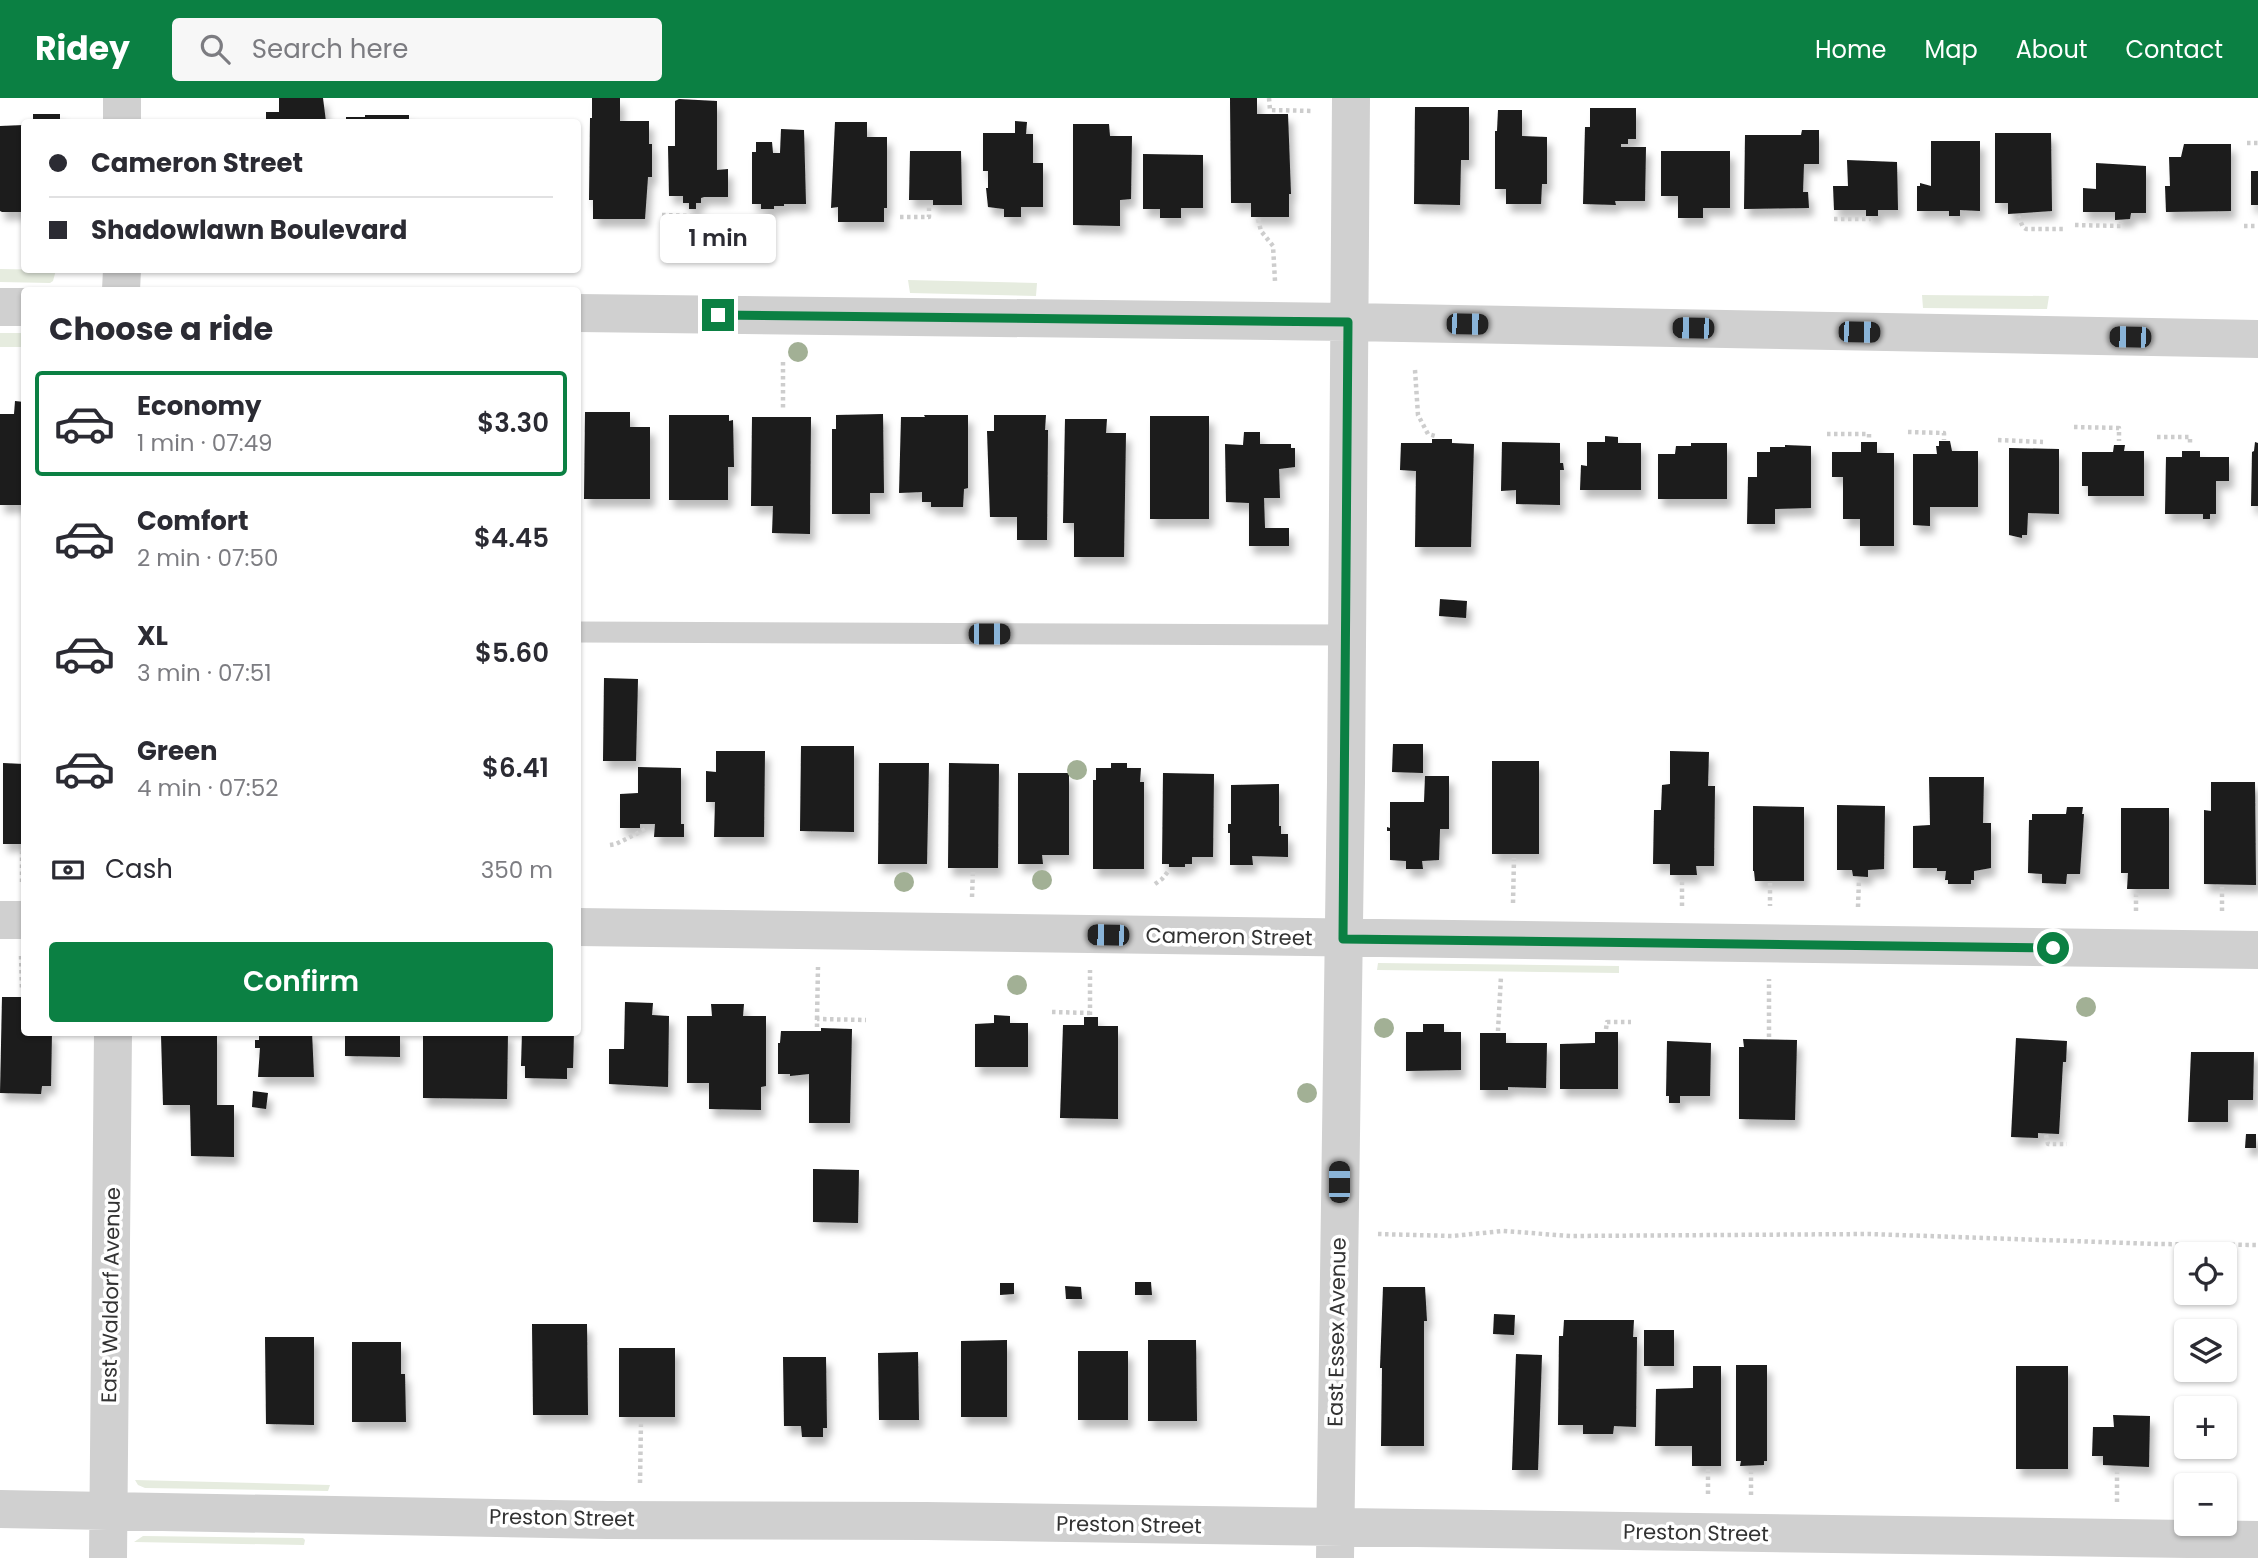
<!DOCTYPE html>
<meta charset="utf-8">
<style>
:root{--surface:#fff;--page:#f7f7f7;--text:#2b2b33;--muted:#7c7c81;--line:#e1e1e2;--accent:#0b8043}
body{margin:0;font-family:Poppins,sans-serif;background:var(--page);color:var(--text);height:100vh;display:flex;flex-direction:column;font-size:26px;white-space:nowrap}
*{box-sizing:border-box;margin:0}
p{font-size:23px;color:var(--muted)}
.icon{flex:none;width:38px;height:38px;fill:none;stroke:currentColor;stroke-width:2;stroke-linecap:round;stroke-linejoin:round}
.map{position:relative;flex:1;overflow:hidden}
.side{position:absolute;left:21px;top:189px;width:560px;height:749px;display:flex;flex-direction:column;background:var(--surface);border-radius:7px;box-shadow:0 2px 5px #0004}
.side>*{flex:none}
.banner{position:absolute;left:21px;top:21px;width:560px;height:154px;border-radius:7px;box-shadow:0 2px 5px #0004;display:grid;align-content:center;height:154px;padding:0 28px;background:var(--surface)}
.tools{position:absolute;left:2174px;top:1144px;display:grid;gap:14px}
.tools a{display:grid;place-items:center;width:63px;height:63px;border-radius:7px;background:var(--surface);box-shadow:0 2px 5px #0004;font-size:35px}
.end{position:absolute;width:32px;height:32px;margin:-16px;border:9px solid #0b8043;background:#fff;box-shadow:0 0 0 4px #fff}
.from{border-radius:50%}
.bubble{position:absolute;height:49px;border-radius:7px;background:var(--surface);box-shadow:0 2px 5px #0004;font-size:23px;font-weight:600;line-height:49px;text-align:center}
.car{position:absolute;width:21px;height:42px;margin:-21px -10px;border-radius:9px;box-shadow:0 0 5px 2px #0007;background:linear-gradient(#222 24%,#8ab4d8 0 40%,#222 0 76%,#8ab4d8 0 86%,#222 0)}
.banner b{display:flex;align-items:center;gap:24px;height:66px;font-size:26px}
.banner b+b{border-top:2px solid var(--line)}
.banner i{width:18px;height:18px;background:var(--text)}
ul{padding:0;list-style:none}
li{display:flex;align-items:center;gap:21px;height:105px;margin:0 14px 10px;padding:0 14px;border:4px solid transparent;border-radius:7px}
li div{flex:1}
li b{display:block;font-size:26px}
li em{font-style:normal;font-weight:600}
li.active{border-color:var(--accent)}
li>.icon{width:63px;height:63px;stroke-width:1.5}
h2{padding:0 28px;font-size:32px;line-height:84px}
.pay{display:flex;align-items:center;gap:18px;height:77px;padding:0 28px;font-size:26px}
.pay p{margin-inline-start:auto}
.action{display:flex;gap:14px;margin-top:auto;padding:14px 28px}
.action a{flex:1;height:80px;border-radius:7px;background:var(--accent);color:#fff;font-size:28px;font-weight:600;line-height:80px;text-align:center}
header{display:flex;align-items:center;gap:42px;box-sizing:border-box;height:98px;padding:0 35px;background:var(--accent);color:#fff}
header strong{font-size:33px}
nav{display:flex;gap:38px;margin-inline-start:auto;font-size:24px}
.search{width:490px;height:63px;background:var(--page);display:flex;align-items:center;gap:18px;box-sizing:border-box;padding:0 24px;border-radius:7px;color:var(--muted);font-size:26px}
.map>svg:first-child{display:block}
.green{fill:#e6ecdf}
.building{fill:#1a1a1a;filter:url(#shadow)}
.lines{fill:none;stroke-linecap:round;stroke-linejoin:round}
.path{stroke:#cdcdcd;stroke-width:4.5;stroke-dasharray:3.5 3.5;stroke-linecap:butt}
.lane{stroke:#d0d0d0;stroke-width:21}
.street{stroke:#d0d0d0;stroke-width:38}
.tree{fill:#a2b095}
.route{stroke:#0b8043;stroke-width:9}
.labels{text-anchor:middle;stroke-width:7;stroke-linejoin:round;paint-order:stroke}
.street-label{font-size:21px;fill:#333;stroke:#fff}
</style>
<header>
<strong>Ridey</strong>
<div class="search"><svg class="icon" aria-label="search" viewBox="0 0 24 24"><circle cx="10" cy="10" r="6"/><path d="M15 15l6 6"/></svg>Search here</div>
<nav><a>Home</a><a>Map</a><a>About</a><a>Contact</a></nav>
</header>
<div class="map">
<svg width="2258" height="1460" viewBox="0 0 2258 1460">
<defs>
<filter id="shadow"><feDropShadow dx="4.5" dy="8" stdDeviation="3.5" flood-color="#0004"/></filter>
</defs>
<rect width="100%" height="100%" fill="#fff"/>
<!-- green -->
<path class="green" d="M0 171 56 172 53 183 50 185 0 184Z
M908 182 1037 185 1036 198 910 195Z
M1922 197 2049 198 2047 211 1923 210Z
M0 235H24V249H0Z
M1378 865 1619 868V875L1377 872Z
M135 1382 330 1387 328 1393 145 1390 138 1387Z
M143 1438 303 1440 305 1442 304 1447 134 1444Z"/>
<!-- building -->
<path class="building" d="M279 0H323L326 24H266V14H279Z
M592 0H620V23H649V46H652V79H648L645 121H593V102H589L590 20H592Z
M1230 0H1257V16H1288L1291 96H1289V119H1251V105H1231Z
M679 1 717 3V72L728 71V99H704L701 100V105H696V111H689V105H683V98H669L668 48H675V3Z
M1415 9H1469V62H1461L1460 107 1414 106Z
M1590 10H1636V41H1628V46H1621V49H1646L1645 103H1615L1616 107 1583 106 1585 29H1590Z
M1498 12H1522V38L1547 39V86H1542L1541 106H1506V91H1495V33H1497Z
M33 16H60V24H33Z
M365 17H409V24H346V19H365Z
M176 21H205L203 24H176Z
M1015 23 1027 24 1026 36H1033V65H1043V109H1021V119H1004V111L988 109 986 90H988V73H983V35H1015Z
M835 24H867V39H887V110H884V124H838V109L831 110Z
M1073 26H1109L1110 38H1132L1131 101 1120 102V128L1073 127Z
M24 27V114H2L0 113V28Z
M781 31 804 32 806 106H784V108H774V111H761V106H752V54H756V44H772L773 55H780Z
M1802 32H1819V66H1804L1803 94H1808L1809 110 1744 111 1745 37H1801Z
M1995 35H2051L2052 113 2008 116V105H1995Z
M1931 43H1980V113L1960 112V118H1949V113H1917V88H1920V85L1931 88Z
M2184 46H2231V113L2166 114 2165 88H2170L2169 59H2181Z
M910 53H961L962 107H933V102H909Z
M1661 53H1730V110H1703V120H1678V98H1661Z
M1143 56 1203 57V110H1181V120H1160V111H1143Z
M1847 62 1897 64 1898 112H1878V118H1866V112H1834L1833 88H1848Z
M2096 65 2146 68V115H2131L2130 121 2115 122V114H2083V90L2096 91Z
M2251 73H2258V107H2251Z
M15 303 24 304V407H0V316H14Z
M585 314H630V329H650V401H584Z
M883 316 884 395H870V416H832V331H836V317Z
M669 317H729V323L733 322 734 369H728V402H669Z
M924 317H968V390L964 391 963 409H931V404H922V394L899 395 901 319H925Z
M994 317H1046L1045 332H1048L1047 442H1017V419H990L987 333H994Z
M1150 318H1209V421H1150Z
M752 319H811L810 436 772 435 773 408H751Z
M1065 321H1107L1106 335H1126L1124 459H1074V425H1063Z
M1244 334H1260V346H1291V350H1295V369L1279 371 1280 400H1264L1265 430H1289V448H1249V405L1226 404 1225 346 1243 347Z
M1605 338 1618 339V345H1641V392H1580L1581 367 1587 368V344H1605Z
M1432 341H1452V345L1474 346 1471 449H1415L1416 373 1400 372 1401 345H1432Z
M1939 343H1950L1952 353H1978V409H1930V428L1913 427V356H1937L1936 348H1939Z
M1502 344 1560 345V365H1563L1564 372H1560V407L1516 406V392L1501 393Z
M1861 344H1877V355H1894V448H1860V421H1843V379H1832V354H1861Z
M2255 344 2258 345V408H2251L2252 354 2254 353Z
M1691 345H1727V401H1658V356H1675L1676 348H1691Z
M1785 347 1811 348V410L1775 411V426H1747L1748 379H1757V354H1770V349H1785Z
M2114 347H2125L2124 353H2144V398H2088V388H2082V354H2113Z
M2009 350 2059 351V416L2028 415 2027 437H2022V440L2009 437Z
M2182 353H2200V359H2229V383H2216V416H2210V421H2203V416H2165L2166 359H2182Z
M1440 501 1467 503 1466 520 1439 518Z
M604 580 638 581 636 663H603Z
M1393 646H1423V675L1392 674Z
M801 648H854V734L800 733Z
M716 653H765L764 739H714L715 704H706V673L716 674Z
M1670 653 1709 654 1708 688H1715L1714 768H1696L1697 777H1670V766H1653L1654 712H1661L1662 687 1670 686Z
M1492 663H1539V756H1492Z
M3 665 24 666V746H3Z
M879 665H929L927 766H878Z
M949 665 999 666 998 770H948Z
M1111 665H1127V670H1141L1140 684H1144V771H1093V682H1096V670H1111Z
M638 669 681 670V726H684V739H654L655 726H640V730H620V696L638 695Z
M1018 675H1069V757H1042L1043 766H1018Z
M1163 675 1214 676 1213 759H1192V766H1185V769H1169V766H1162Z
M1425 678H1449V731H1440L1439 762 1422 763 1423 771H1406V763L1390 762V733H1387V729L1390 730V704H1424Z
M1929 679H1984L1983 725H1991V770L1974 773V782H1971V786H1948V782H1945L1946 773H1937V770H1913V728L1930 727Z
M2211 684H2255L2256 787 2204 786V712L2211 713Z
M1279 686V728H1281V736H1288V759L1252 758 1253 767H1230V735H1228V726H1231V687Z
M1837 707 1885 708 1884 771 1868 772V779L1853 778 1852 772H1837Z
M1753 708 1804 709V783H1755L1754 773H1753Z
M2067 709H2083L2082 716H2084L2080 776H2067L2066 786 2042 785V776L2028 775 2029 722H2032V716H2066Z
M2121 710H2169V791H2127L2128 775H2121Z
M2 899H24V934H52L51 988H42L41 996 0 995Z
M625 904 653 905 652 917 669 918 668 989 609 986V951H624Z
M711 906H744L743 918H766V988L761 989V1012L709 1011V985H687V918H712Z
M994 917 1010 918V925H1028V969H975V926L994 925Z
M1084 919H1098V928H1118V1021L1060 1020 1063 927H1084Z
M1423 926H1444V934H1461V972L1406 973V934H1423Z
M821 930 852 931 850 1025H809V976L790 978V976H778V945H780L781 933H821Z
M164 934H217V1007H234V1059L191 1058 190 1007H163L161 937H164Z
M259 934H312L314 979H258L260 950H255V942H259Z
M345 934H400V959L345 958Z
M423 934H508L507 1001 423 1000Z
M522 934H574L573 970H567V981L525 980V968H521Z
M1595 934H1618V991H1560V946L1595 945Z
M1480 935H1506V945H1547L1546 990 1508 989V992H1480Z
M2016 940 2067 943 2066 964H2063L2059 1036 2038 1035V1040L2011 1039Z
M1743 941 1797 942 1795 1022 1739 1021V949H1744Z
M1667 943 1711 945 1710 998H1680V1005H1669V998H1666Z
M2191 954H2254L2253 1002H2228V1024H2188Z
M253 993 268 995 266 1011 252 1009Z
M2246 1036H2256V1050H2245Z
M813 1071 859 1072 858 1125 813 1124Z
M1135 1184H1151L1152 1197H1135Z
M1000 1185H1014V1196L1000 1197Z
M1065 1188 1081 1189 1082 1201H1066Z
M1383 1189H1425L1427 1223H1424V1348H1381L1382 1270H1380Z
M1494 1216 1515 1217 1514 1237 1493 1236Z
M1564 1222H1634L1633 1239H1637L1636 1329 1614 1328 1613 1336H1583V1327H1558L1559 1238H1563Z
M532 1226H587L588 1317H533Z
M1644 1232H1674V1268H1644Z
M265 1239H314V1327L266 1326Z
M1007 1242V1319H961V1243Z
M1148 1242H1196L1197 1323H1148Z
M352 1244H401V1276H405L406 1324H352Z
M619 1250H675V1319H619Z
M1078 1253H1128V1322H1078Z
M918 1254 919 1322H879L878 1255Z
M1516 1256 1542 1257 1538 1372H1512Z
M783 1259H826L827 1330H823V1339H802L801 1328H784Z
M1736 1267H1767V1363H1764V1367L1740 1368 1741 1363H1736Z
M1693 1268H1721V1368H1692V1348H1655L1656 1291 1693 1290Z
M2016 1268H2068V1371H2016Z
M2113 1317 2150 1318 2149 1369 2103 1367V1358H2092L2093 1329H2114Z"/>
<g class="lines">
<!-- path -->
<path class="path" d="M1269 0 1270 12 1313 13
M2247 45H2258
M662 117 694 118
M2018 118 2023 129 2026 131H2065
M900 119H929V109
M743 121H768
M1258 121 1261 133 1273 148 1275 183
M1834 121H1871
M2075 127 2121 128V124
M2244 128H2258
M783 264V311
M1415 272 1418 317 1428 336 1435 338
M24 300V253
M2074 329 2119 330V343
M1908 334 1944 335V342
M1827 336H1869V342
M2157 339H2190V346
M1998 342 2043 344
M610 747 616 746 646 731
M22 784V750
M1770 785V808
M1155 786 1162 781 1170 771
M972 799 973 772
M1513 805 1514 760
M1682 808V781
M1858 809 1859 782
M2136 813V793
M2222 813V789
M21 858 22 892
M1052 914 1090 915
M1090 917V872
M817 921 818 869
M817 929V921L866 922
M1606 931 1607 924H1631
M1498 933 1501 878
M1769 939V881
M2046 1037 2048 1046H2067
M1378 1136 1452 1138 1503 1133 1571 1138 1870 1136 2157 1146 2258 1147
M640 1385 641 1323
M1708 1396V1369
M1751 1397V1370
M2117 1404V1370"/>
<!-- lane -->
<path class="lane" d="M578 534 1347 537"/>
<!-- street -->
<path class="street" d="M122 24V0
M121 192 122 172
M0 209H24
M578 215 1348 224 2258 241
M0 822H24
M578 829 2258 852
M0 1411 608 1422 926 1423 2258 1442
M108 1460 113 934
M1335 1460 1346 684 1351 0"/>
</g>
<!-- trees -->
<g class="tree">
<circle cx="798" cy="254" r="10"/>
<circle cx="1077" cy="672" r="10"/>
<circle cx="1042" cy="782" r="10"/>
<circle cx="904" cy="784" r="10"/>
<circle cx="1017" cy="887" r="10"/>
<circle cx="2086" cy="909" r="10"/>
<circle cx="1384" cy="930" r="10"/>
<circle cx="1307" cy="995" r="10"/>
</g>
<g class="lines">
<!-- route -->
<path class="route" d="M718 217 1348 224 1343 841 2053 850"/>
</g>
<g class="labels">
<!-- street labels -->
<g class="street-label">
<text transform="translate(1229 839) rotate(1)" y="7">Cameron Street</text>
<text transform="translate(111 1197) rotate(-89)" y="7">East Waldorf Avenue</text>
<text transform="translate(1337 1234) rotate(-89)" y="7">East Essex Avenue</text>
<text transform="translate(562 1420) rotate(1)" y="7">Preston Street</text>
<text transform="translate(1129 1427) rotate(1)" y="7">Preston Street</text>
<text transform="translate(1696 1435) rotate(1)" y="7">Preston Street</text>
</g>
</g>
</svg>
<div class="tools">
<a><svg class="icon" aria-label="locate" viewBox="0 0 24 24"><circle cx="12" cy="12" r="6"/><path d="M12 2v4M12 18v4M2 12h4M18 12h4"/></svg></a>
<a><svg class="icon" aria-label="layers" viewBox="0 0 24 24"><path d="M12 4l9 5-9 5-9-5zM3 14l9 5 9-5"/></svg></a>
<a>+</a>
<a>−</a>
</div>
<i class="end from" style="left:2053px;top:850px"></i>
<i class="end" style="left:718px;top:217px"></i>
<div class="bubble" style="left:660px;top:116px;width:116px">1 min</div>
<i class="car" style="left:1467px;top:226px;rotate:91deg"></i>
<i class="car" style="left:1693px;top:230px;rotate:271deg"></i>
<i class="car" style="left:1859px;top:234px;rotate:91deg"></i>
<i class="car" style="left:2130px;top:239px;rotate:271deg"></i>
<i class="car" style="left:989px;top:536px;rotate:90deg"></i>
<i class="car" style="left:1108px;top:837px;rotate:271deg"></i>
<i class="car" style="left:1339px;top:1084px;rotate:0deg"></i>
<div class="banner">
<b><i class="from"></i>Cameron Street</b>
<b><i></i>Shadowlawn Boulevard</b>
</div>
<section class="side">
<h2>Choose a ride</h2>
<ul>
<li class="active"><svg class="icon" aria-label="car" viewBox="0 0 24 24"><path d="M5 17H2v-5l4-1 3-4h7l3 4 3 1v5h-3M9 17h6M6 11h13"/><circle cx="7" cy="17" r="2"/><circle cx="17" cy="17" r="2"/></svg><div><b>Economy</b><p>1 min · 07:49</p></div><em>$3.30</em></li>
<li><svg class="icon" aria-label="car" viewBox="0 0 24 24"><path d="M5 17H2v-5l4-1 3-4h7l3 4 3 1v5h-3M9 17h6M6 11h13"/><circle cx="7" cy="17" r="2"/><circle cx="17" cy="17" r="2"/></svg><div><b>Comfort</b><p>2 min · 07:50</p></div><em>$4.45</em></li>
<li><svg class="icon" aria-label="car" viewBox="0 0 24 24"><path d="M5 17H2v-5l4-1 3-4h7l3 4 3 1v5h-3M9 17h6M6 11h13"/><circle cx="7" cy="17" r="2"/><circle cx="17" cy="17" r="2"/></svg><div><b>XL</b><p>3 min · 07:51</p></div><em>$5.60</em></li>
<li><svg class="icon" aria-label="car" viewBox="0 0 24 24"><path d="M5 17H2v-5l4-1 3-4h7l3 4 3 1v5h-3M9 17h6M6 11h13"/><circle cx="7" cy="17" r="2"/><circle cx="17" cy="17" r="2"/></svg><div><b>Green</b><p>4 min · 07:52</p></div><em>$6.41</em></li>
</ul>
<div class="pay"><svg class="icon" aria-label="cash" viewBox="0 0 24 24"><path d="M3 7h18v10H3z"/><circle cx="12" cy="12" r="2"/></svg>Cash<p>350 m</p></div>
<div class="action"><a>Confirm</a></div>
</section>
</div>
